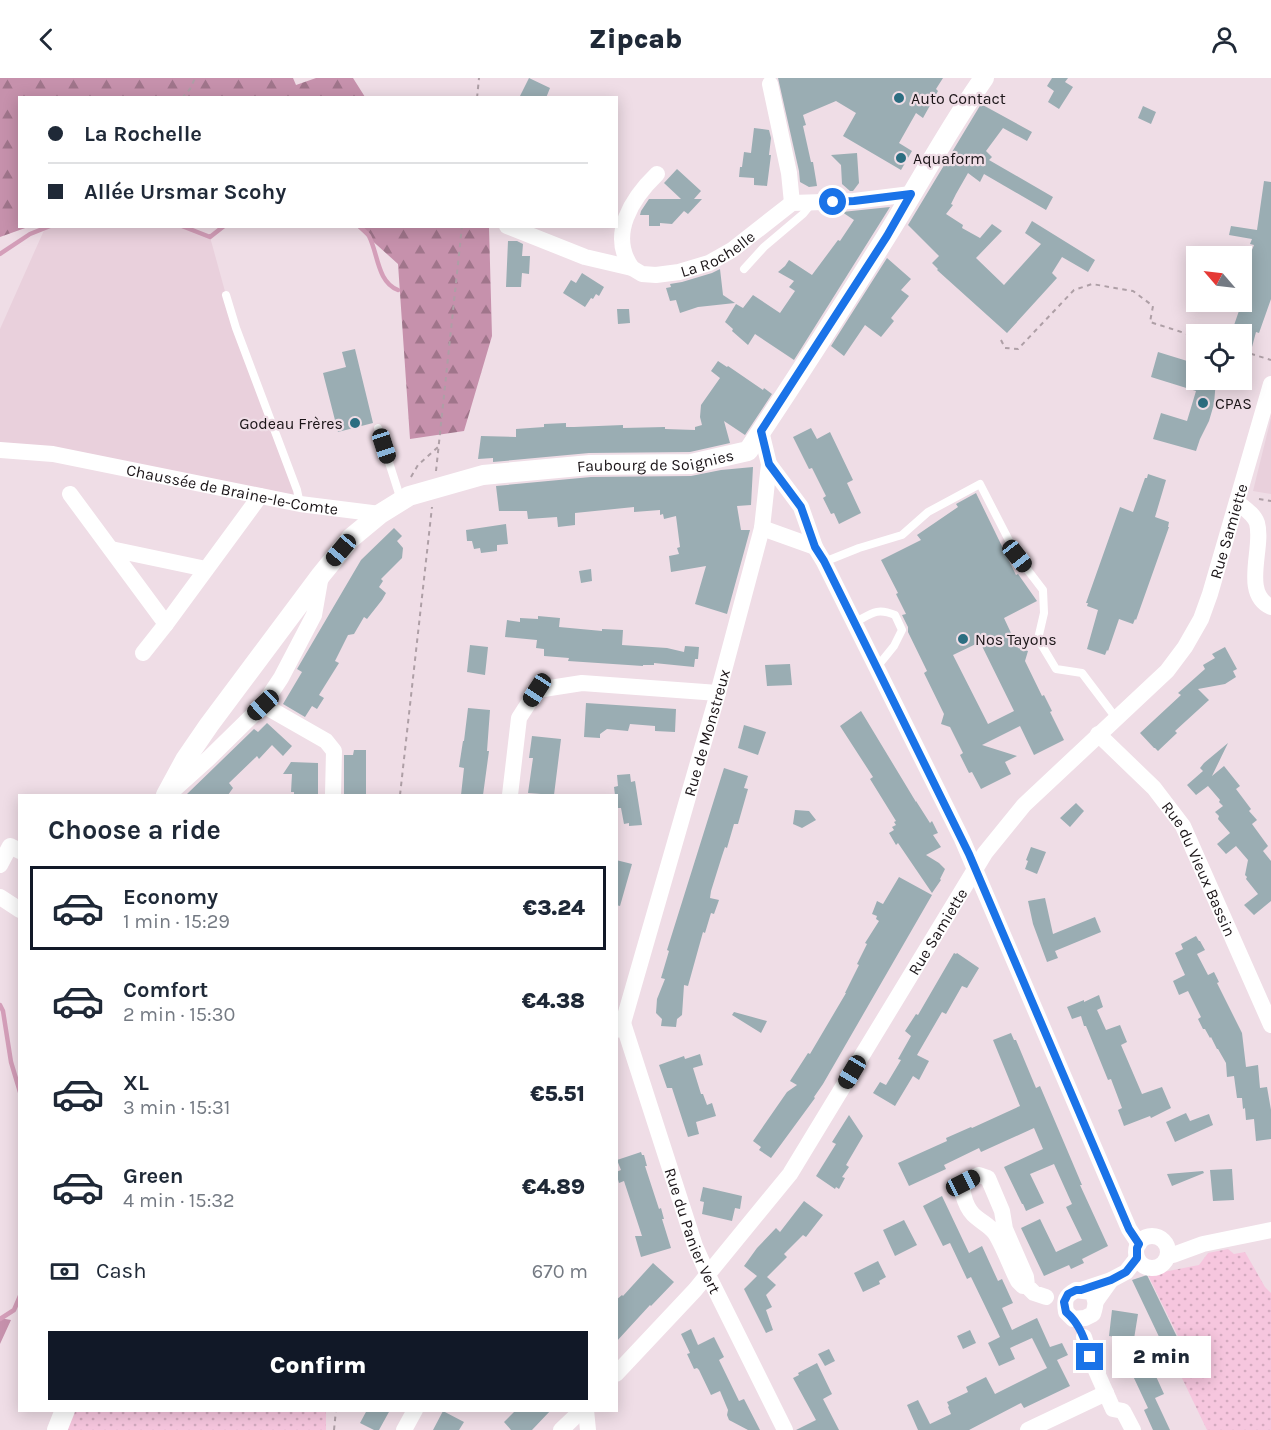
<!DOCTYPE html>
<meta charset="utf-8">
<style>
:root{--surface:#fff;--page:#f6f6f7;--text:#1f2937;--muted:#747a83;--line:#e0e1e3;--accent:#111827}
body{margin:0;font-family:Karla,sans-serif;background:var(--page);color:var(--text);height:100vh;display:flex;flex-direction:column;font-size:22px;white-space:nowrap}
*{box-sizing:border-box;margin:0}
p{font-size:20px;color:var(--muted)}
.icon{flex:none;width:33px;height:33px;fill:none;stroke:currentColor;stroke-width:2;stroke-linecap:round;stroke-linejoin:round}
.map{position:relative;flex:1;overflow:hidden}
.details{position:absolute;left:18px;top:716px;width:600px;height:618px;display:flex;flex-direction:column;background:var(--surface);border-radius:0px;box-shadow:0 3px 15px #0003}
.details>*{flex:none}
.banner{position:absolute;left:18px;top:18px;width:600px;height:132px;border-radius:0px;box-shadow:0 3px 15px #0003;display:grid;align-content:center;height:132px;padding:0 30px;background:var(--surface)}
.needle{width:39px;rotate:298deg}
.fabs{position:absolute;left:1186px;top:168px;display:grid;gap:12px}
.fabs a{display:grid;place-items:center;width:66px;height:66px;border-radius:0px;background:var(--surface);box-shadow:0 3px 15px #0003;font-size:30px}
.end{position:absolute;width:27px;height:27px;margin:-14px;border:8px solid #1a73e8;background:#fff;box-shadow:0 0 0 3px #fff}
.from{border-radius:50%}
.bubble{position:absolute;height:42px;border-radius:0px;background:var(--surface);box-shadow:0 3px 15px #0003;font-size:20px;font-weight:800;line-height:42px;text-align:center}
.car{position:absolute;width:18px;height:36px;margin:-18px -9px;border-radius:8px;box-shadow:0 0 4px 2px #0007;background:linear-gradient(#222 24%,#8ab4d8 0 40%,#222 0 76%,#8ab4d8 0 86%,#222 0)}
.banner b{display:flex;align-items:center;gap:21px;height:57px;font-size:22px}
.banner b+b{border-top:2px solid var(--line)}
.banner i{width:15px;height:15px;background:var(--text)}
ul{padding:0;list-style:none}
li{display:flex;align-items:center;gap:18px;height:84px;margin:0 12px 9px;padding:0 18px;border:3px solid transparent;border-radius:0px}
li div{flex:1}
li b{display:block;font-size:22px}
li em{font-style:normal;font-weight:800}
li.on{border-color:var(--accent)}
li>.icon{width:54px;height:54px;stroke-width:1.5}
h2{padding:0 30px;font-size:27px;line-height:72px}
.pay{display:flex;align-items:center;gap:15px;height:66px;padding:0 30px;font-size:22px}
.pay p{margin-inline-start:auto}
.primary-button{display:flex;gap:12px;margin-top:auto;padding:12px 30px}
.primary-button a{flex:1;height:69px;border-radius:0px;background:var(--accent);color:#fff;font-size:24px;font-weight:800;line-height:69px;text-align:center}
header{display:flex;justify-content:space-between;align-items:center;height:78px;padding:0 30px;background:var(--surface);font-size:27px;font-weight:800}
.map>svg:first-child{display:block}
.built{fill:#e9d0dc}
.grass{fill:url(#grass-dots)}
.forest{fill:url(#forest-firs)}
.lines{fill:none;stroke-linecap:round;stroke-linejoin:round}
.stream{stroke:#d49eb9;stroke-width:4.5}
.building{fill:#9aadb3;fill-rule:evenodd}
.path{stroke:#ae9fa6;stroke-width:2;stroke-dasharray:4.5 4.5;stroke-linecap:butt}
.service{stroke:#fff;stroke-width:8}
.minor{stroke:#fff;stroke-width:16}
.tertiary{stroke:#fff;stroke-width:20}
.route{stroke:#1a73e8;stroke-width:8}
.poi-dot{fill:#2c6e81;stroke:#efdde6;stroke-width:2}
.labels{text-anchor:middle;stroke-width:4.5;stroke-linejoin:round;paint-order:stroke}
.poi-label{font-size:16px;fill:#1b1518;stroke:#efdde6;text-anchor:start}
.street-label{font-size:16px;fill:#1b1518;stroke:#efdde6}
</style>
<header><svg class="icon" aria-label="back" viewBox="0 0 24 24"><path d="M15 5l-7 7 7 7"/></svg>Zipcab<svg class="icon" aria-label="person" viewBox="0 0 24 24"><circle cx="12" cy="8" r="4"/><path d="M4 21q1-7 8-7t8 7"/></svg></header>
<div class="map">
<svg width="1271" height="1352" viewBox="0 0 1271 1352">
<defs>
<pattern id="grass-dots" width="8" height="8" patternUnits="userSpaceOnUse" patternTransform="scale(1.5)"><rect width="8" height="8" fill="#f6c6de"/><path d="M2 2h.1M6 6h.1" fill="none" stroke="#d2a9be" stroke-width="1.8" stroke-linecap="round"/></pattern>
<pattern id="forest-firs" width="22" height="20" patternUnits="userSpaceOnUse" patternTransform="scale(1.5)"><rect width="22" height="20" fill="#c691ac"/><path d="M5 1l3.5 6h-7zM16 11l3.5 6h-7z" fill="#a0758b"/></pattern>
</defs>
<rect width="100%" height="100%" fill="#efdde6"/>
<!-- built -->
<path class="built" d="M52 148 182 149 210 159 226 217 300 426 0 374V251L45 150Z
M1271 340V416L1253 413Z"/>
<!-- grass -->
<path class="grass" d="M1228 1171 1234 1176 1245 1174 1265 1209 1271 1215V1352H1207L1167 1269 1180 1262 1148 1197 1199 1187 1208 1175Z
M65 1332H326V1352H57Z"/>
<!-- forest -->
<path class="forest" d="M0 0H293L296 7 316 0H353L365 19 20 20V148L28 149 0 159Z
M357 149H489L492 258 464 353 410 361 398 186Z
M0 1240 11 1242 0 1266Z"/>
<g class="lines">
<!-- stream -->
<path class="stream" d="M182 148 210 159 224 148
M359 148C362 151 367 155 369 158 378 175 377 204 398 212
M0 176 30 156 50 148
M0 927 3 933 11 984 20 1014
M0 1241 14 1232 20 1218"/>
</g>
<!-- building -->
<path class="building" d="M529 0 550 10 546 20H519Z
M778 0H943L936 11 938 13 923 40 916 35 899 65 912 73 901 92 843 58 856 35 836 23 803 37 806 47 803 48 811 84H813L817 108 809 109 800 104 799 93Z
M1052 0H1068L1065 4 1073 9 1059 31 1048 24 1054 13 1047 8Z
M981 26 1032 54 1027 63 1003 50 986 73 992 79 989 82 1053 119 1046 132 984 96 980 104 968 95 956 116 951 126 953 127 946 136 963 147 962 150 980 160 992 146 1002 153 976 180 1004 207 1041 166 1025 155 1032 143 1095 182 1088 194 1062 179 1052 195 1057 200 1007 255 937 192 938 191 932 185 939 178 908 147Z
M1143 28 1156 34 1151 46 1138 40Z
M754 50 769 52 771 60 769 77H771L767 108 754 107V100L739 99 740 89H742L744 74 751 75Z
M857 75 859 105 853 113H850L842 106 841 87 831 77Z
M677 91 701 113 694 121H702L688 136 684 133 672 146 660 145V148H649V137H640L641 133 649 121H681L664 105Z
M1264 103 1271 104V221L1259 255 1256 254 1252 269 1242 265V256H1231L1242 224V196L1254 167 1250 166 1252 161 1229 157 1231 148 1257 152Z
M890 129 794 282 755 256 748 267 732 253 733 251 725 244 736 226 743 230 753 217 780 235 795 213 789 209 794 203 778 194 785 188 789 182 812 197 838 162 840 163 854 142 842 134Z
M508 163H517L523 166 522 178H530L529 196 522 195 521 209H506Z
M887 180 911 201 901 212 909 218 891 240 894 243 881 259 865 247 844 278 831 268Z
M720 191 723 217 735 225 698 229 680 235 676 222 670 223 666 210 671 209 670 206 682 204 712 195Z
M582 195 604 209 599 218 596 216 593 221 591 220 585 229 563 215 571 202 576 205Z
M617 231H629L630 245 618 246Z
M355 271 373 345 338 354 323 295 346 289 342 274Z
M1158 274 1197 286V302H1216L1214 326 1209 343 1200 361 1196 373 1153 361 1161 335 1187 343 1196 313 1151 299Z
M718 283 727 289 728 288 763 312 764 310 772 316 745 357 724 343 730 365 690 374 589 375 493 384V380L478 381 481 358 516 359V351L544 349V346L566 345V349H574L623 347V350L665 349V351L695 352V349L702 347 700 339 701 327 720 300 711 293Z
M811 350 817 361 830 354 853 402 847 405 861 435 839 446 834 435 831 436 823 420 826 418 812 390 809 391 793 359Z
M753 389 751 427 737 428 741 452H750L727 536 695 526 706 488 671 494 669 478 679 476 677 470 680 469 676 438 664 441 663 436 660 437V432L634 434V429L575 435V447L558 449 557 439 528 441 527 433H499L496 408 591 399 691 398 721 392Z
M1148 396 1166 402 1155 439 1169 444 1168 449H1169L1136 542 1135 541 1133 546 1119 541 1108 573 1107 572 1105 577 1087 571 1098 532 1087 528 1088 525H1086L1120 429 1133 434 1145 400H1147Z
M976 415 1016 497 1018 496 1037 523 1004 540 1018 570 1028 573 1025 583 1042 618 1044 617 1052 633 1050 634 1064 662 1034 677 1020 648 982 667 1017 678 1005 684 1011 696 981 711 972 694 969 695 960 677 963 675 950 649 941 646 944 636 924 595 927 593 908 554V549L902 537 906 536 896 516 898 515 881 482 921 462 917 457 958 429 956 426ZM980 564 1014 633 988 646 953 577Z
M506 446 508 466 497 467V473L481 475 480 470 474 471 472 463H467L466 452Z
M394 450 402 458 397 463 403 470 402 480 381 501 383 503 379 509 386 515 382 522 367 541 364 539 354 556 348 557 335 583 339 585 319 617 324 620 317 631 312 628 305 639 283 626 302 594 297 591 361 482Z
M591 491 592 503 581 505 579 493Z
M538 538 560 540 559 549 602 553V551L623 552 622 567 667 570 684 574 685 568 699 569 698 581H695L694 589 654 585V587H643V588L568 583 569 580 544 578V571L536 570 537 562 505 559 507 542 520 544V540L538 541Z
M470 567 488 569 485 597 467 594Z
M1225 569 1237 591 1233 593 1236 599 1225 606 1198 611 1209 622 1175 653 1177 655 1158 673 1155 670H1154L1140 655 1181 617 1178 615 1205 591 1203 587 1215 580 1212 576Z
M790 586 792 607 767 608 765 587Z
M586 625 676 631 675 654 655 653V648L630 646 628 653 607 651 600 656V660L584 659Z
M468 630 490 632 487 673H489L483 717H461L464 690 459 689 463 663H464Z
M861 633 916 724V723L930 745 932 743 938 755 933 757 941 769 926 777 939 785 945 791 940 801 941 802 932 815 898 765 896 767 889 755 894 752 892 749 896 747 894 744 896 743 870 701 873 699 840 648Z
M267 645 292 668 283 678 272 667 259 681 257 678 229 705 233 710 228 717H186L254 651 258 654Z
M744 647 766 654 758 677 738 670Z
M532 658 561 661 554 717 528 715 533 680H529Z
M1228 665 1212 698 1224 688 1240 708 1236 711 1251 731 1249 733 1257 742 1252 746 1268 768 1263 773 1271 783V823L1254 837 1244 827 1258 816 1246 801 1247 799 1245 797 1248 782 1236 768 1226 776 1217 766 1230 755 1218 741 1219 738 1215 734 1223 728 1219 724 1220 722 1208 708 1196 717 1187 707 1203 693 1200 690 1204 685Z
M354 672H366V717H344V677H353Z
M291 684 318 685V717H294V714H291L292 696H283Z
M724 690 748 698 744 710 748 711 738 746H734L727 770 725 769 722 778 711 813 710 820 719 822 714 836 711 835 705 855 703 854 688 908 684 907 682 937 677 941 676 949 661 948 662 941 656 935 657 921 665 901 661 900 669 873 667 872Z
M630 696 631 704 635 703 642 747 629 748V745L624 746 621 730H617L616 717H615L614 709 618 708 617 697Z
M1076 725 1084 733 1070 749 1060 740Z
M795 732 809 733 816 742 802 750 793 746Z
M1031 769 1046 774 1037 796 1025 791 1028 783 1026 782Z
M616 782 632 786 620 828 616 827Z
M899 799 932 817 823 1006 814 1019 815 1020 771 1080 759 1072 761 1069 753 1063 787 1014 797 1007 790 1003 808 975 810 976 846 915H845L859 887 857 886 867 866 865 865 879 843 876 841 877 838 872 836 877 823 883 826Z
M1045 820 1053 856 1095 839 1101 854 1055 873 1058 880 1047 884 1033 846 1028 823Z
M1196 858 1199 863H1200L1205 872 1197 876 1208 897 1214 894 1219 904 1217 905 1242 955 1246 989 1258 987 1260 1010 1267 1009 1271 1032V1061L1256 1063 1254 1041 1246 1042 1245 1030 1243 1031 1242 1020H1237L1234 998 1227 999 1226 985 1218 971H1217L1211 959 1210 960 1205 951H1203L1198 941 1201 939 1188 913 1179 917 1173 903 1185 897 1175 875 1183 871 1181 866Z
M954 875 956 876 957 875 979 890 967 910 962 908 946 936 942 934 917 977 929 983 919 1002 913 998 895 1028 873 1015 880 1004 886 1007 901 982 898 981 911 958 905 953 916 936 918 937Z
M1099 917 1103 929 1097 932 1106 952 1120 947 1127 964 1121 967 1142 1016 1162 1009 1171 1030 1151 1040 1150 1038 1124 1048 1118 1032 1122 1030 1111 1001 1108 1002 1086 948H1084L1081 938 1072 941 1067 929 1084 922V924Z
M734 934 767 943 761 955 732 937Z
M1011 955 1014 962H1016L1036 1010 1040 1008 1082 1107H1080L1108 1168 1082 1181 1084 1185 1071 1191 1069 1187 1044 1198 1021 1150 1040 1141 1056 1174 1082 1162 1066 1129 1072 1126 1054 1086 1030 1096 1044 1125 1026 1133 1023 1126H1022L1004 1089 1043 1071 1034 1050 981 1074 979 1070 944 1087 946 1091 909 1108 898 1085 947 1063 946 1060 971 1049 972 1050 1020 1028 993 962Z
M700 976 703 987 693 990 701 1016H703L707 1027 712 1025 716 1038 696 1044 699 1056 688 1059 672 1010H667L659 987 684 978 685 981Z
M1186 1035 1190 1043 1209 1036 1213 1047 1175 1064 1166 1044Z
M849 1037 863 1058 846 1087 849 1089 842 1099 845 1100 839 1111 836 1109 835 1111 816 1098 836 1066 832 1064Z
M641 1074 642 1077H644L647 1088H645L659 1131 661 1130 664 1141H662L671 1170 641 1179 635 1158H642L624 1103 619 1105 616 1094 621 1092 617 1082Z
M1232 1091 1234 1122 1213 1123 1210 1092Z
M1203 1093 1204 1095 1172 1108 1167 1096Z
M703 1109 742 1118 740 1131 735 1130 732 1143 702 1136 704 1124 700 1123Z
M942 1118 969 1175 982 1168 998 1203 1002 1201 1013 1225 1002 1230 1012 1252 1037 1240 1050 1269 1062 1265 1068 1277 1057 1282 1070 1308 1024 1330 1021 1325 969 1352H918L907 1327 918 1322 930 1346 951 1336 948 1329 949 1328 947 1324 968 1314 966 1309 986 1299 995 1316 1047 1290 1032 1260 1010 1270 1015 1281 999 1288 988 1265 1000 1259 971 1199 967 1201 950 1165 943 1168 923 1128Z
M804 1123 823 1137 806 1159 803 1157 784 1176 787 1179 767 1199 776 1207 766 1217 772 1229 766 1232 773 1252 766 1255 744 1211 757 1198 744 1188 757 1170 776 1150 780 1154Z
M904 1142 917 1167 895 1178 883 1152Z
M878 1183 886 1199 879 1203 880 1206 863 1214 854 1195Z
M653 1185 674 1204 651 1228 650 1227 616 1264V1222L622 1217 623 1218Z
M1147 1197 1178 1261 1168 1266 1162 1265 1132 1202Z
M1112 1232 1138 1236 1134 1261 1109 1258Z
M691 1251 698 1267 714 1259 724 1279 719 1282 739 1323 744 1321 760 1352H748L729 1342 727 1337 728 1332 720 1313 711 1317 699 1292 697 1290 694 1291 687 1276 690 1275 681 1256Z
M970 1252 976 1265 963 1271 957 1258Z
M829 1271 835 1283 825 1288 818 1276Z
M1145 1274 1164 1316 1155 1320 1170 1352H1153L1144 1332 1148 1330 1126 1283Z
M817 1285 832 1316 823 1321 839 1352H796L816 1342 793 1300 799 1297 798 1295Z
M367 1332H390L379 1352H374L360 1345Z
M516 1332H551L532 1352H511L504 1344Z
M443 1333 464 1344 459 1352H433Z"/>
<g class="lines">
<!-- path -->
<path class="path" d="M182 20 190 11 195 0
M477 20 479 0
M1001 262 1005 270 1018 271 1074 212 1092 206 1133 213 1153 228 1150 244 1197 259
M1242 273 1271 282
M436 393 462 148
M411 399 418 387 439 368
M1259 421 1271 423
M400 717 432 429
M334 1352 336 1332"/>
<!-- service -->
<path class="service" d="M744 191 764 169 803 136 812 125
M226 217 236 250 297 412 300 426
M378 350 401 422
M824 484 859 470 902 457 928 434 980 406 1017 478 1043 512 1044 535 1038 561 1056 591 1082 595 1116 640
M854 545C871 536 876 529 895 537L902 552 894 568 877 589"/>
<!-- minor -->
<g class="minor">
<path d="M770 6 789 95 792 125"/>
<path id="s1" d="M507 148 585 179 632 190 642 196 656 197 679 194 709 185 732 172 792 125 854 123 911 116"/>
<path d="M632 190C608 157 632 120 657 96"/>
<path id="s2" d="M0 372 53 376 300 426 380 436"/>
<path d="M769 386 801 429 815 469 824 484 962 761 1129 1151 1139 1166"/>
<path d="M70 416 166 546 260 418"/>
<path d="M1237 424C1244 430 1254 436 1257 445 1264 470 1241 515 1271 529"/>
<path d="M762 450 815 469"/>
<path d="M111 471 206 491"/>
<path d="M143 575 166 546"/>
<path d="M263 627 326 663 334 673 333 717"/>
<path id="s3" d="M1098 656 1154 710 1183 748 1271 947"/>
<path d="M169 716 209 680 263 627 281 600 314 537 321 497"/>
<path d="M510 717 519 640 537 612 582 605 718 615"/>
<path d="M0 787 10 768 20 773"/>
<path d="M0 819 20 832"/>
<path id="s4" d="M623 945 695 1168 708 1197 785 1352"/>
<path id="s5" d="M616 952 623 945 718 615 762 450 769 386 761 353"/>
<circle cx="1152" cy="1174" r="16"/>
<path d="M1168 1176 1173 1177 1203 1166 1271 1152"/>
<path d="M1111 1202 1126 1194 1137 1180"/>
<path d="M1027 1208H1023L1018 1203C1011 1190 1003 1167 995 1155 990 1148 983 1145 976 1139 967 1132 961 1116 963 1105L979 1097 988 1100 1002 1133 1005 1151 1026 1199 1027 1208 1034 1215 1046 1219"/>
<path d="M1076 1212 1091 1214C1097 1222 1096 1227 1093 1236L1085 1240 1073 1241 1066 1234C1064 1222 1065 1218 1076 1212Z"/>
<path d="M1081 1212 1111 1202 1096 1223"/>
<path d="M1084 1259 1090 1279 1113 1331 1123 1333 1133 1352"/>
<path id="s6" d="M616 1296 695 1212 790 1096 985 775 1024 727 1167 593 1185 569 1201 541 1210 516 1271 306"/>
<path d="M586 1332 588 1352"/>
<path d="M404 1352 415 1332"/>
<path d="M561 1352 582 1332"/>
<path d="M1028 1352 1106 1315"/>
</g>
<!-- tertiary -->
<g class="tertiary">
<path id="s7" d="M166 717 185 682 209 647 321 497 351 460 380 436 409 418 483 397 590 387 691 386 748 373C795 303 841 231 886 159 919 106 948 51 984 0"/>
<path d="M57 1352 65 1332"/>
</g>
</g>
<g class="lines">
<!-- route -->
<path class="route" d="M833 124 854 123 911 116 887 158 761 353 769 386 801 429 815 469 824 483 969 776 1129 1151 1139 1166 1137 1170V1180L1126 1194 1111 1202 1081 1212H1076L1068 1216 1064 1224 1066 1234C1080 1246 1085 1262 1090 1279"/>
</g>
<!-- markers -->
<g class="poi-dot">
<circle cx="899" cy="20" r="6"/>
<circle cx="901" cy="80" r="6"/>
<circle cx="1203" cy="325" r="6"/>
<circle cx="355" cy="345" r="6"/>
<circle cx="963" cy="561" r="6"/>
</g>
<g class="labels">
<!-- poi labels -->
<g class="poi-label">
<text x="911" y="26">Auto Contact</text>
<text x="913" y="86">Aquaform</text>
<text x="1215" y="331">CPAS</text>
<text x="343" y="351" text-anchor="end">Godeau Frères</text>
<text x="975" y="567">Nos Tayons</text>
</g>
<!-- street labels -->
<g class="street-label">
<text dy="6" stroke="none"><textPath href="#s1" startOffset="224">La Rochelle</textPath></text>
<text dy="6" stroke="none"><textPath href="#s7" startOffset="639">Faubourg de Soignies</textPath></text>
<text dy="6" stroke="none"><textPath href="#s2" startOffset="236">Chaussée de Braine-le-Comte</textPath></text>
<text dy="6" stroke="none"><textPath href="#s6" startOffset="1053">Rue Samiette</textPath></text>
<text dy="6" stroke="none"><textPath href="#s5" startOffset="312">Rue de Monstreux</textPath></text>
<text dy="6" stroke="none"><textPath href="#s3" startOffset="171">Rue du Vieux Bassin</textPath></text>
<text dy="6" stroke="none"><textPath href="#s6" startOffset="549">Rue Samiette</textPath></text>
<text dy="6" stroke="none"><textPath href="#s4" startOffset="219">Rue du Panier Vert</textPath></text>
</g>
</g>
</svg>
<div class="fabs">
<a><svg class="needle" viewBox="-14 -14 28 28"><path d="M0-13l5 13h-10z" fill="#e53935"/><path d="M0 13l5-13h-10z" fill="#747a83"/></svg></a>
<a><svg class="icon" aria-label="locate" viewBox="0 0 24 24"><circle cx="12" cy="12" r="6"/><path d="M12 2v4M12 18v4M2 12h4M18 12h4"/></svg></a>
</div>
<i class="end from" style="left:833px;top:124px"></i>
<i class="end" style="left:1090px;top:1279px"></i>
<div class="bubble" style="left:1112px;top:1258px;width:99px">2 min</div>
<i class="car" style="left:384px;top:368px;rotate:162deg"></i>
<i class="car" style="left:341px;top:472px;rotate:220deg"></i>
<i class="car" style="left:1017px;top:478px;rotate:142deg"></i>
<i class="car" style="left:537px;top:612px;rotate:213deg"></i>
<i class="car" style="left:263px;top:627px;rotate:227deg"></i>
<i class="car" style="left:852px;top:994px;rotate:211deg"></i>
<i class="car" style="left:963px;top:1105px;rotate:63deg"></i>
<div class="banner">
<b><i class="from"></i>La Rochelle</b>
<b><i></i>Allée Ursmar Scohy</b>
</div>
<section class="details">
<h2>Choose a ride</h2>
<ul>
<li class="on"><svg class="icon" aria-label="car" viewBox="0 0 24 24"><path d="M5 17H2v-5l4-1 3-4h7l3 4 3 1v5h-3M9 17h6M6 11h13"/><circle cx="7" cy="17" r="2"/><circle cx="17" cy="17" r="2"/></svg><div><b>Economy</b><p>1 min · 15:29</p></div><em>€3.24</em></li>
<li><svg class="icon" aria-label="car" viewBox="0 0 24 24"><path d="M5 17H2v-5l4-1 3-4h7l3 4 3 1v5h-3M9 17h6M6 11h13"/><circle cx="7" cy="17" r="2"/><circle cx="17" cy="17" r="2"/></svg><div><b>Comfort</b><p>2 min · 15:30</p></div><em>€4.38</em></li>
<li><svg class="icon" aria-label="car" viewBox="0 0 24 24"><path d="M5 17H2v-5l4-1 3-4h7l3 4 3 1v5h-3M9 17h6M6 11h13"/><circle cx="7" cy="17" r="2"/><circle cx="17" cy="17" r="2"/></svg><div><b>XL</b><p>3 min · 15:31</p></div><em>€5.51</em></li>
<li><svg class="icon" aria-label="car" viewBox="0 0 24 24"><path d="M5 17H2v-5l4-1 3-4h7l3 4 3 1v5h-3M9 17h6M6 11h13"/><circle cx="7" cy="17" r="2"/><circle cx="17" cy="17" r="2"/></svg><div><b>Green</b><p>4 min · 15:32</p></div><em>€4.89</em></li>
</ul>
<div class="pay"><svg class="icon" aria-label="cash" viewBox="0 0 24 24"><path d="M3 7h18v10H3z"/><circle cx="12" cy="12" r="2"/></svg>Cash<p>670 m</p></div>
<div class="primary-button"><a>Confirm</a></div>
</section>
</div>
